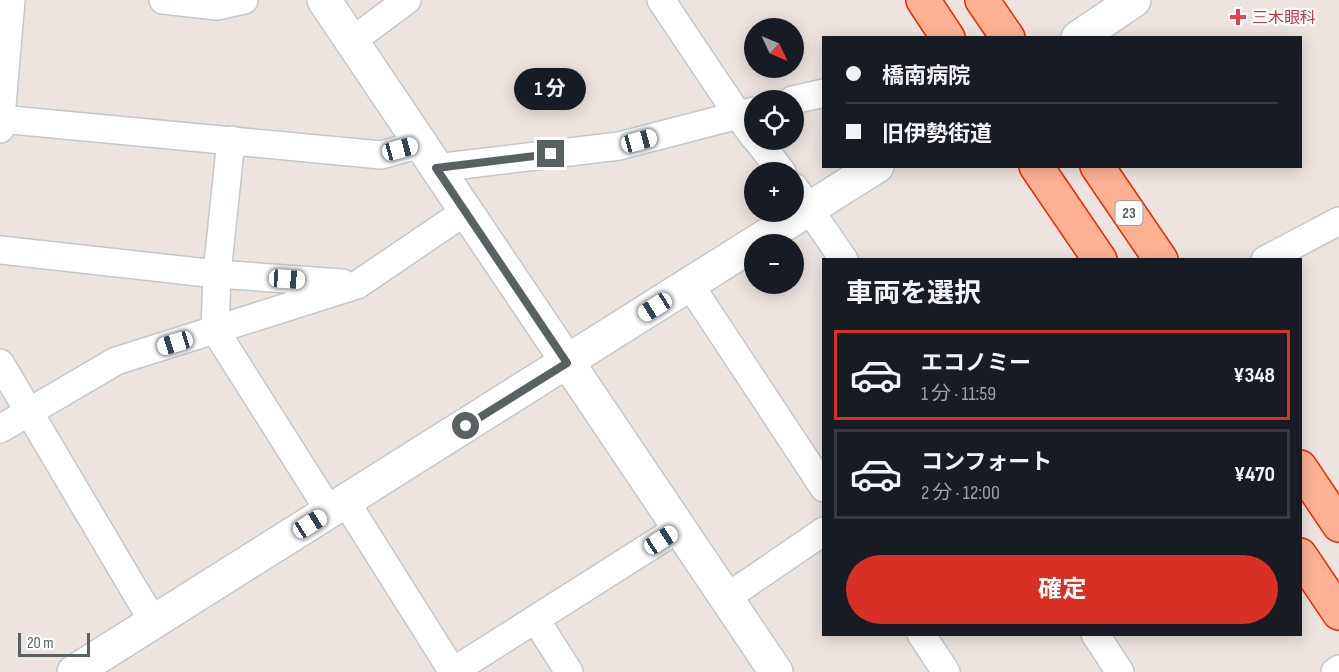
<!DOCTYPE html>
<html lang="ja">
<meta charset="utf-8">
<style>
:root{--surface:#171b24;--page:#242831;--text:#f1f3f6;--muted:#9ea1a6;--line:#363941;--accent:#d93025}
body{margin:0;font-family:"Sofia Sans Condensed","Noto Sans JP",sans-serif;background:var(--page);color:var(--text);height:100vh;display:flex;flex-direction:column;font-size:22px;white-space:nowrap}
*{box-sizing:border-box;margin:0}
p{font-size:20px;color:var(--muted)}
.icon{flex:none;width:33px;height:33px;fill:none;stroke:currentColor;stroke-width:2;stroke-linecap:round;stroke-linejoin:round}
.map{position:relative;flex:1;overflow:hidden}
.details{position:absolute;left:822px;top:258px;width:480px;height:378px;display:flex;flex-direction:column;background:var(--surface);border-radius:0px;box-shadow:0 3px 15px #0003}
.details>*{flex:none}
.top-card{position:absolute;left:822px;top:36px;width:480px;height:132px;border-radius:0px;box-shadow:0 3px 15px #0003;display:grid;align-content:center;height:132px;padding:0 24px;background:var(--surface)}
.needle{width:39px;rotate:134deg}
.buttons{position:absolute;left:744px;top:18px;display:grid;gap:12px}
.buttons a{display:grid;place-items:center;width:60px;height:60px;border-radius:50%;background:var(--surface);box-shadow:0 3px 15px #0003;font-size:30px}
.scale{position:absolute;left:18px;bottom:15px;width:72px;box-sizing:border-box;padding-left:6px;border:3px solid #586262;border-top:0;font-size:16px;line-height:21px;white-space:nowrap;color:#586262;-webkit-text-stroke:4px #fff;paint-order:stroke}
.end{position:absolute;width:27px;height:27px;margin:-14px;border:8px solid #586262;background:#fff;box-shadow:0 0 0 3px #fff}
.from{border-radius:50%}
.bubble{position:absolute;height:42px;border-radius:21px;background:var(--surface);box-shadow:0 3px 15px #0003;font-size:20px;font-weight:700;line-height:42px;text-align:center}
.car{position:absolute;width:18px;height:36px;margin:-18px -9px;border-radius:8px;box-shadow:0 0 4px 2px #0007;background:linear-gradient(#fff 24%,#345 0 40%,#fff 0 76%,#345 0 86%,#fff 0)}
.top-card b{display:flex;align-items:center;gap:21px;height:57px;font-size:22px}
.top-card b+b{border-top:2px solid var(--line)}
.top-card i{width:15px;height:15px;background:var(--text)}
ul{padding:0;list-style:none}
li{display:flex;align-items:center;gap:18px;height:90px;margin:0 12px 9px;padding:0 12px;border:3px solid var(--line);border-radius:0px}
li div{flex:1}
li b{display:block;font-size:22px}
li em{font-style:normal;font-weight:700}
li.on{border-color:var(--accent)}
li>.icon{width:54px;height:54px;stroke-width:1.5}
h2{padding:0 24px;font-size:27px;line-height:72px}
.primary-button{display:flex;gap:12px;margin-top:auto;padding:12px 24px}
.primary-button a{flex:1;height:69px;border-radius:36px;background:var(--accent);color:#fff;font-size:24px;font-weight:700;line-height:69px;text-align:center}
.map>svg:first-child{display:block}
.lines{fill:none;stroke-linecap:round;stroke-linejoin:round}
.minor-casing{stroke:#c2c9ca;stroke-width:30}
.tertiary-casing{stroke:#c2c9ca;stroke-width:36}
.trunk-casing{stroke:#ed2a00;stroke-width:36}
.minor{stroke:#fff;stroke-width:27}
.tertiary{stroke:#fff;stroke-width:33}
.trunk{stroke:#ffb194;stroke-width:33}
.route{stroke:#586262;stroke-width:8}
.health-dot{fill:#e0444e;stroke:#fff;stroke-width:2}
.labels{text-anchor:middle;stroke-width:4.5;stroke-linejoin:round;paint-order:stroke}
.shield{fill:#fff;stroke:#8a9191;stroke-width:1.5}
.shield-label{font-size:15px;font-weight:bold;fill:#586262}
.health-label{font-size:16px;fill:#be3a42;stroke:#fff;text-anchor:start}
</style>
<div class="map">
<svg width="1339" height="672" viewBox="0 0 1339 672">
<rect width="100%" height="100%" fill="#ede3df"/>
<g class="lines">
<!-- minor casing -->
<g class="minor-casing">
<path id="minor" d="M163 0 217 6 244 0
M661 0 738 115 754 137
M352 41 407 0
M793 100 824 93
M0 119 381 155 420 144
M0 129 11 0
M231 140 217 274 215 330 330 512
M757 140 782 172
M436 168 619 146 754 111
M794 187 844 260
M0 250 217 274 342 283
M1265 260 1339 221
M690 285 824 488
M0 363 154 623
M0 429 116 361 357 285 466 211
M346 502 453 672
M726 598 824 531
M536 620 569 672
M921 634 946 672
M1095 634 1120 672
M452 672 679 528
M1335 672 1339 669"/>
</g>
<!-- tertiary casing -->
<g class="tertiary-casing">
<path id="tertiary" d="M324 0 776 672
M1078 38 1134 0
M74 672 877 166"/>
</g>
<!-- trunk casing -->
<g class="trunk-casing">
<path id="trunk" d="M923 0 948 38
M982 0 1008 38
M1036 166 1100 260
M1097 166 1161 260
M1300 467 1339 525
M1300 555 1339 613"/>
</g>
<!-- minor -->
<use href="#minor" class="minor"/>
<!-- tertiary -->
<use href="#tertiary" class="tertiary"/>
<!-- trunk -->
<use href="#trunk" class="trunk"/>
</g>
<g class="lines">
<!-- route -->
<path class="route" d="M466 426 567 363 436 168 551 154"/>
</g>
<!-- markers -->
<path class="health-dot" d="M1235 8h6v6h6v6h-6v6h-6v-6h-6v-6h6z"/>
<g class="labels">
<!-- shield labels -->
<rect class="shield" x="1115.5" y="201" width="27" height="24" rx="4.5"/>
<g class="shield-label">
<text x="1129" y="218">23</text>
</g>
<!-- health labels -->
<g class="health-label">
<text x="1252" y="23">三木眼科</text>
</g>
</g>
</svg>
<div class="buttons">
<a><svg class="needle" viewBox="-14 -14 28 28"><path d="M0-13l5 13h-10z" fill="#e53935"/><path d="M0 13l5-13h-10z" fill="#9ea1a6"/></svg></a>
<a><svg class="icon" aria-label="locate" viewBox="0 0 24 24"><circle cx="12" cy="12" r="6"/><path d="M12 2v4M12 18v4M2 12h4M18 12h4"/></svg></a>
<a>+</a>
<a>−</a>
</div>
<div class="scale">20 m</div>
<i class="end from" style="left:466px;top:426px"></i>
<i class="end" style="left:551px;top:154px"></i>
<div class="bubble" style="left:514px;top:68px;width:72px">1 分</div>
<i class="car" style="left:639px;top:141px;rotate:75deg"></i>
<i class="car" style="left:400px;top:149px;rotate:75deg"></i>
<i class="car" style="left:287px;top:279px;rotate:94deg"></i>
<i class="car" style="left:655px;top:307px;rotate:238deg"></i>
<i class="car" style="left:175px;top:343px;rotate:253deg"></i>
<i class="car" style="left:310px;top:524px;rotate:58deg"></i>
<i class="car" style="left:661px;top:540px;rotate:57deg"></i>
<div class="top-card">
<b><i class="from"></i>橋南病院</b>
<b><i></i>旧伊勢街道</b>
</div>
<section class="details">
<h2>車両を選択</h2>
<ul>
<li class="on"><svg class="icon" aria-label="car" viewBox="0 0 24 24"><path d="M5 17H2v-5l4-1 3-4h7l3 4 3 1v5h-3M9 17h6M6 11h13"/><circle cx="7" cy="17" r="2"/><circle cx="17" cy="17" r="2"/></svg><div><b>エコノミー</b><p>1 分 · 11:59</p></div><em>¥348</em></li>
<li><svg class="icon" aria-label="car" viewBox="0 0 24 24"><path d="M5 17H2v-5l4-1 3-4h7l3 4 3 1v5h-3M9 17h6M6 11h13"/><circle cx="7" cy="17" r="2"/><circle cx="17" cy="17" r="2"/></svg><div><b>コンフォート</b><p>2 分 · 12:00</p></div><em>¥470</em></li>
</ul>
<div class="primary-button"><a>確定</a></div>
</section>
</div>
